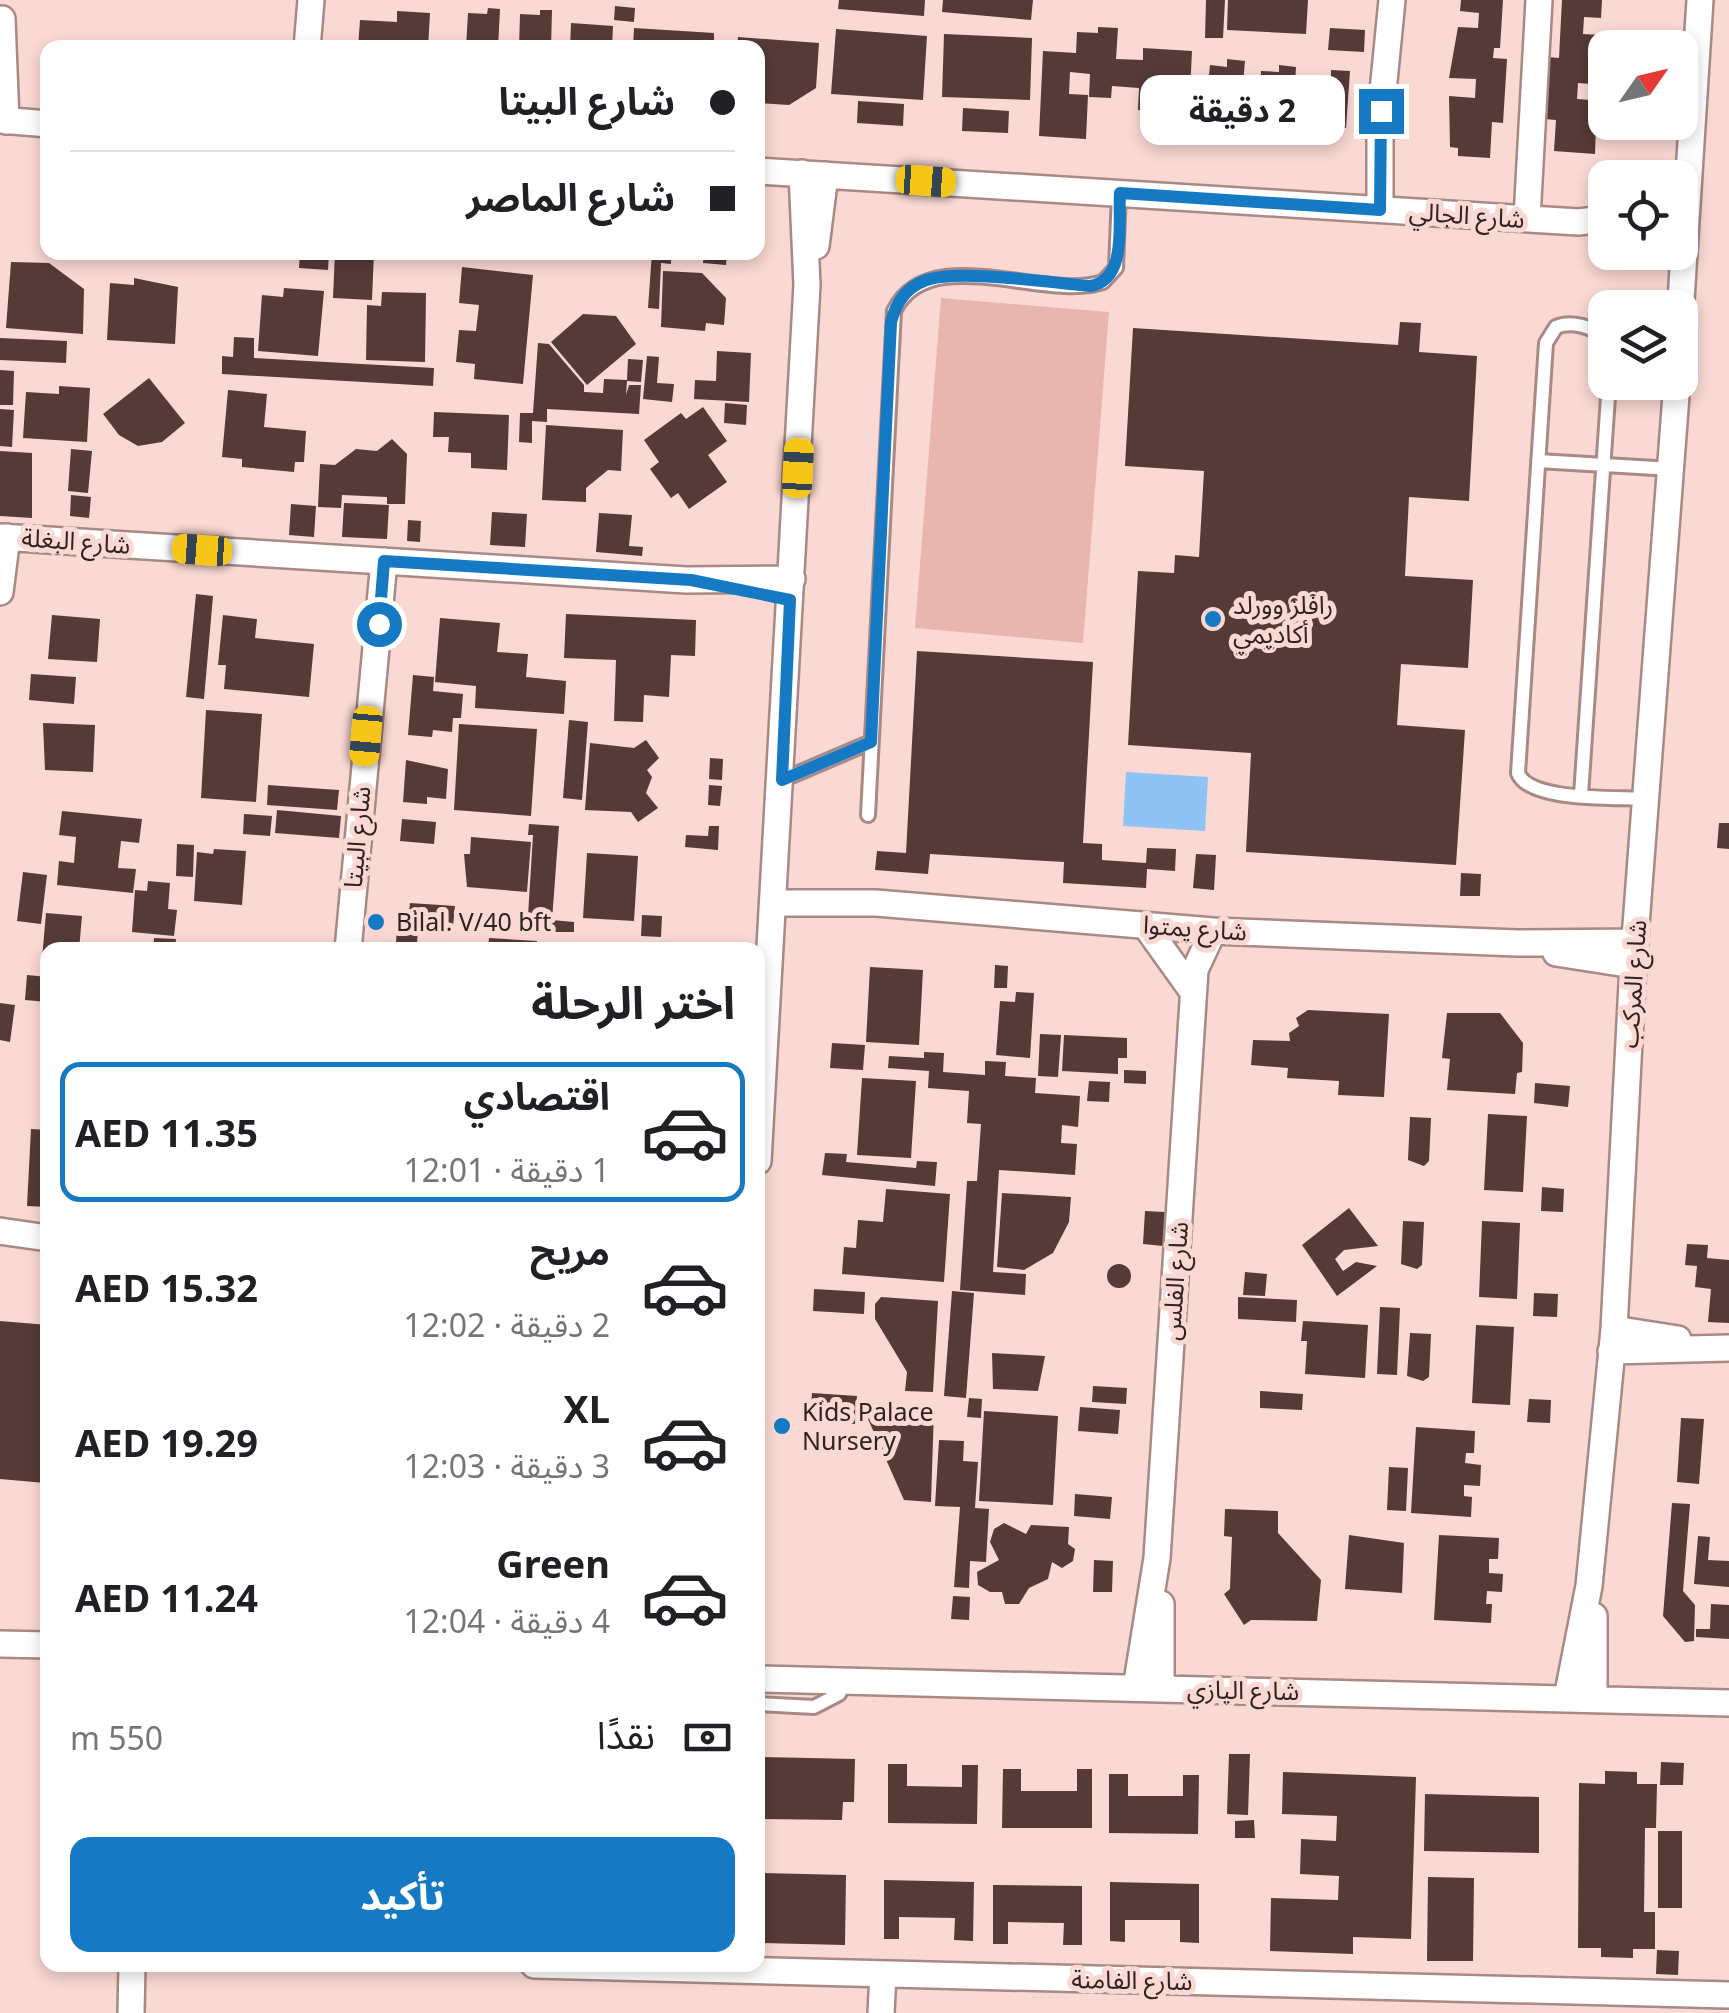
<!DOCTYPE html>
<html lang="ar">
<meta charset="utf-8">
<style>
:root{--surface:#fff;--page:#f2f2f2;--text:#202124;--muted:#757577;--line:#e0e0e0;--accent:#1679c4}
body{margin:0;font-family:"Noto Sans","Noto Sans Arabic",sans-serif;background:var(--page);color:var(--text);direction:rtl;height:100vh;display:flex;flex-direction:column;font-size:38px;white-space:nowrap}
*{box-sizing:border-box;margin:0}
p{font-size:32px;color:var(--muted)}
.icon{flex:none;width:55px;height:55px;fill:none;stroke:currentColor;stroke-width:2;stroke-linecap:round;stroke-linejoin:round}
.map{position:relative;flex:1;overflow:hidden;direction:ltr}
.sheet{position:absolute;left:40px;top:942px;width:725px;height:1030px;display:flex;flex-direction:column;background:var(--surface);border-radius:20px;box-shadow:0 5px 15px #0003;direction:rtl}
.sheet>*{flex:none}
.banner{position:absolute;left:40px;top:40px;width:725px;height:220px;border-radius:20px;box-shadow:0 5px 15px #0003;direction:rtl;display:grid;align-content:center;height:220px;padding:0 30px;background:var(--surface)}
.needle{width:65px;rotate:56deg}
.controls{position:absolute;left:1588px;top:30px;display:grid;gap:20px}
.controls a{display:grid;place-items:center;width:110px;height:110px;border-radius:20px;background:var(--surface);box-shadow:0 5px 15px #0003;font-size:50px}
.end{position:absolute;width:45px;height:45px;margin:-22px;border:12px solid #1679c4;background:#fff;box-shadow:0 0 0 5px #fff}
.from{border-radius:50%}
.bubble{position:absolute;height:70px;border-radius:20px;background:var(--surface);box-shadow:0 5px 15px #0003;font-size:32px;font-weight:700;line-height:70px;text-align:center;direction:rtl}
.car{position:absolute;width:30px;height:60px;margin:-30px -15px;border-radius:12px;box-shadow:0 0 8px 2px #0007;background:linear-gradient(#f5c518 24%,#345 0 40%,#f5c518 0 76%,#345 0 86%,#f5c518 0)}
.banner b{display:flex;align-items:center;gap:35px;height:95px;font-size:38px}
.banner b+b{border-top:2px solid var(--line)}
.banner i{width:25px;height:25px;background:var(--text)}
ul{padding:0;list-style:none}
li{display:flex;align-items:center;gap:30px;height:140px;margin:0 20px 15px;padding:0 10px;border:5px solid transparent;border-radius:20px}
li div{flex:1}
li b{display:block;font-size:38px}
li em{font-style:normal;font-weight:700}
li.current{border-color:var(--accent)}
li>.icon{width:90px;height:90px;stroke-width:1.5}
h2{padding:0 30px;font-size:45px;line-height:120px}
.pay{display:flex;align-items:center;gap:25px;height:110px;padding:0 30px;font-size:38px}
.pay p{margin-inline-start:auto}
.action{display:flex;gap:20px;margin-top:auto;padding:20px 30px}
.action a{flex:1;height:115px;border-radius:20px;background:var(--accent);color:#fff;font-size:40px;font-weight:700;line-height:115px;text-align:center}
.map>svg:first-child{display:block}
.green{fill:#e9b6af}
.water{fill:#8fc3f5}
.building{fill:#553a37}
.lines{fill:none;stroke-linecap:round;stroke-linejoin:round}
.lane-casing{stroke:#a88985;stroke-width:18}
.street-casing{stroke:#a88985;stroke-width:30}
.lane{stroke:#fff;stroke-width:12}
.street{stroke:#fff;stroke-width:25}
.route{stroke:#1679c4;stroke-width:12}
.poi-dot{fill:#1679c4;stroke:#fad8d3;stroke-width:4}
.labels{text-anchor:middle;stroke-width:10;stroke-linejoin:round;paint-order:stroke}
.street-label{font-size:25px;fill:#2f2321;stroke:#fad8d3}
.poi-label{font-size:25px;fill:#2f2321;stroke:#fad8d3;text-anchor:start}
</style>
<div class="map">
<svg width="1729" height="2013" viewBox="0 0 1729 2013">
<rect width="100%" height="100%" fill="#fad8d3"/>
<!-- green -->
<path class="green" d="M941 298 1109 312 1083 643 915 628Z"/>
<!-- water -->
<path class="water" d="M1126 772 1208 777 1205 831 1123 826Z"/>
<!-- building -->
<path class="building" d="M839 0H925L924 16 838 9Z
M943 0H1033L1031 20 942 12Z
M1206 0H1225L1223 38H1205Z
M1228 0H1308L1306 34 1227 30Z
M1461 0H1503L1500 48H1494L1493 58 1507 59 1503 123 1492 122 1490 158 1458 156V148L1450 147 1449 96 1475 98 1476 79 1449 78 1458 27 1478 28 1479 13 1460 11Z
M1562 0H1602L1601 18 1584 17 1583 34 1601 35 1599 62H1605V85L1578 83 1577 99 1605 101V126L1596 125 1595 154 1554 151 1556 120 1544 119 1548 57 1559 58Z
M615 6 635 8 634 22 614 20Z
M488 8 500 9 498 48H466L468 13 487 14Z
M540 10H552L551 48H519L520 14 540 15Z
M397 11 430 13 428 48H358L360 20 397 22Z
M571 23 613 26 612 48H570Z
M1098 27 1118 28 1116 59 1143 60V48L1192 51 1189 112 1138 110 1139 88 1112 86 1111 98 1089 97 1090 74 1070 72 1069 94 1088 95 1086 139 1039 136 1043 51 1076 53 1077 32 1098 33Z
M634 28 714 33V48H633Z
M1330 28 1365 30 1364 52 1328 50Z
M836 29 927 36 923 100 831 94Z
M944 34 1032 38 1030 100 942 97Z
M738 37 819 43 816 88 789 105 758 103V48H737Z
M1227 59 1245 61 1240 117 1205 114 1210 65 1227 67Z
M1279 65 1296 67 1293 122 1259 120 1261 71 1279 72Z
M1331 70 1350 71 1346 128 1311 126 1314 75 1331 77Z
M858 101 904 104 903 126 857 123Z
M963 108 1009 111 1008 133 962 131Z
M300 252H329L328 270 299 268Z
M335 252H374L372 300 333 298Z
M652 252H671V264L661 263 659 309 648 308Z
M704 252H727L726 265 703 263Z
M11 262 49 263 84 289 83 334 6 328Z
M462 267 533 275 523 384 474 379 475 364 456 362 459 330 476 331 479 305 459 303Z
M663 271 702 273 726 298 724 325 706 323 705 331 661 327Z
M134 278 178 287 175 344 107 340 110 283 134 285Z
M284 288 324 291 318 356 258 351 262 295 283 297Z
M382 292 426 293 425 362 366 360 367 305 381 306Z
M583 314 616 316 636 344 587 385 551 342Z
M1400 322 1421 323 1419 352 1477 356 1469 501 1409 497 1405 576 1473 580 1468 668 1401 664 1397 725 1465 730 1456 865 1246 852 1251 753 1128 745 1138 571 1174 573 1175 555 1199 557 1204 471 1125 466 1133 328 1398 345Z
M234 337 254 338V358L434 368 433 386 222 374V356L233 357Z
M0 338 67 341 66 363 0 360Z
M538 343 549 344 584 385V392L603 393 604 379 627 380 628 359 643 360 641 382 627 381 626 395 629 385H641L639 414 547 409V422L532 421V443L519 442 520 413H533Z
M717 351 751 353 749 402 694 399 695 380 716 381Z
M647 356 659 357 657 383 674 384 672 402 643 399Z
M0 370 14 371 13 405H0Z
M149 378 185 423 162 442 138 446 119 435 103 414Z
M59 386 90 388 87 442 23 438 26 392 59 394Z
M228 390 267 394 264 427 306 431 304 462H295L294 472 242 467V459L222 457Z
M725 403 747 405 746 425 724 423Z
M703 407 727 441 708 455 727 482 689 509 678 493 671 498 650 469 659 462 644 440 681 413 686 419Z
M0 409 14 410 12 447 0 446Z
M434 412 509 415 507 470 471 468V453L448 452 449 437H433Z
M546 425 623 430 621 471 608 470 586 488V502L542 500Z
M392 439 407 454 405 504H387V497L342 495 341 508 318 507 320 464 335 465 356 449 377 451Z
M71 449 92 451 88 493 68 491Z
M0 451 32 453V518L0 516Z
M71 495 91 497 89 518 70 516Z
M344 503 389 505 387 539 342 537Z
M291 504 316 506 314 537 289 535Z
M492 512 527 514 525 547 490 545Z
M599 513 632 515 629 546 643 547 642 556 596 552Z
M408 520 421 521 420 542 407 541Z
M196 594 213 596 204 699 186 697Z
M566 614 696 620 695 656 671 655 669 697 644 695 643 722 614 721 616 660 564 658Z
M52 615 100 619 97 662 48 659Z
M223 615 257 619 255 638 314 644 309 697 224 689 226 665H218Z
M440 618 500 623 497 652 528 654 526 677 566 681 564 714 475 708 476 686 435 682Z
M917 651 1093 662 1083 843 1102 844V860L1146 863 1147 848 1176 849 1175 871 1147 869 1146 888 1063 883 1064 862 930 854 928 874 875 870 877 851 906 853Z
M31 674 76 677 74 704 29 700Z
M413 675 434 677 433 691 463 694 461 718H453L452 732 433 730 432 737 408 735Z
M206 710 262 714 256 802 201 798Z
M569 720 588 722 582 800 563 798Z
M43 723 95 725 93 772 45 770Z
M459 724 537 729 531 816 454 810Z
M646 740 659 758 647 770 652 777 646 793 658 808 638 822 631 812 585 810 590 743 634 748Z
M710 758 723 759 722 780 709 779Z
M406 760 448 769 446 799 427 797V804L403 802Z
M268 785 339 790 337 810 267 805Z
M709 785 722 786 720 806 708 805Z
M277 810 341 816 339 838 275 833Z
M62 811 142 819 139 843 121 841 118 868 136 869 133 893 57 885 59 861 74 863 76 837 59 835Z
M244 814 272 816 270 836 243 834Z
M402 819 436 822 434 844 400 841Z
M1719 823H1729V849L1717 848Z
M529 824 559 826 552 920 574 922V932H527L533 835H528Z
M709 826H719L718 850 685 847 686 835 708 836Z
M471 837 531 842 527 892 467 887 464 854H470Z
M177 844 194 845 193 877 176 876Z
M214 849 246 851 242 905 194 901 197 852 213 854Z
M587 853 638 856 634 921 583 918Z
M1196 854 1216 855 1214 890 1193 888Z
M23 872 47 875 41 924 17 921Z
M1461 873 1481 874 1480 896H1460Z
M148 881 170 883 168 909 177 910 174 936 132 932 135 890 147 891Z
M410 903 455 906 453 926 418 923 417 946 396 944 397 922 408 923Z
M46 913 82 916 79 950H48V960L42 959Z
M642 915 662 916 661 937 641 936Z
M154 938 176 939 175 950H153Z
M489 938 537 941 536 950H488Z
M995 965 1008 966 1007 988H994Z
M870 967 923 970 919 1045 866 1042Z
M27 975 48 977V1002L25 1000Z
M1016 992 1034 993 1030 1058 996 1055 1000 1001 1015 1002Z
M0 1003 15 1005 10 1042 0 1040Z
M1308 1010 1389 1014 1384 1097 1338 1095 1339 1081 1287 1078 1288 1068 1251 1065 1253 1040 1290 1041 1289 1033 1299 1026 1296 1018Z
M1447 1013H1500L1523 1043 1522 1072 1517 1073 1515 1094 1447 1090 1450 1059 1442 1058Z
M1040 1034 1061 1035 1058 1077 1038 1076Z
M1064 1035 1127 1038V1058H1118V1074L1062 1071Z
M832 1043 865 1045 863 1070 830 1068Z
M924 1052 944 1053 943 1072 985 1075V1061L1006 1062 1005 1076 1036 1078 1035 1093 1080 1096 1078 1127 1062 1125 1061 1143 1077 1144 1075 1175 999 1170 993 1272 1026 1274 1025 1295 960 1290 967 1181H977L981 1124 967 1123 969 1091 928 1088 929 1071 888 1068 889 1056 924 1058Z
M1124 1070 1146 1071V1084L1124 1083Z
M862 1078 916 1081 911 1158 857 1155Z
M1089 1081 1110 1082 1109 1102 1087 1101Z
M1535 1083 1570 1086 1568 1107 1534 1103Z
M1488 1114 1527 1116 1523 1192 1484 1190Z
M1410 1117 1431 1118 1429 1161 1424 1166 1408 1160Z
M31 1129 48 1130V1207L27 1206Z
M825 1153 847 1154 846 1162 916 1168 917 1161 937 1162 935 1186 822 1175Z
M1542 1187 1564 1189 1563 1212 1541 1211Z
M886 1189 950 1194 944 1282 842 1274 844 1247 856 1248 858 1220 883 1222Z
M1002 1193 1071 1197 1069 1222 1053 1253 1024 1270 997 1267Z
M1349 1208 1378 1246 1344 1250 1335 1259 1343 1271 1356 1262 1377 1266 1337 1296 1302 1245Z
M1145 1211 1165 1212 1163 1246 1143 1244Z
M1403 1221 1424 1222 1422 1265 1417 1269 1401 1264Z
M1482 1221 1520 1223 1517 1299 1479 1297Z
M1687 1244 1708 1245 1707 1258 1729 1260V1323L1708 1322 1711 1289 1695 1287 1697 1266 1685 1265Z
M1107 1276a12 12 0 1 1 24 0a12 12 0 1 1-24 0Z
M1245 1272 1267 1274 1265 1296 1243 1295Z
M814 1289 865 1292 864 1314 813 1311Z
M952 1291 974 1293 966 1398 944 1396Z
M1534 1293 1558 1294 1557 1317 1533 1316Z
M881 1297 938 1301 933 1392 905 1391 907 1372 875 1319V1304Z
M1238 1297 1297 1300 1296 1322 1238 1319Z
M1380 1307 1400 1308 1397 1375 1377 1374Z
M0 1321 48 1325 45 1483 0 1479Z
M1303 1321 1368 1325 1365 1378 1305 1374 1307 1341H1301Z
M1476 1325 1514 1327 1510 1405 1472 1403Z
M1410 1333 1431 1334 1429 1377 1423 1381 1407 1376Z
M992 1353 1045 1356 1038 1391 993 1389Z
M1093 1386 1127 1388 1126 1404 1092 1402Z
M1260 1391 1303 1394 1302 1410 1260 1408Z
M812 1393 857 1396 855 1424 810 1421Z
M969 1398 982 1399 981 1418 967 1417Z
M1529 1399 1551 1400 1550 1423 1527 1422Z
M875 1405 934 1409 931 1502 904 1500 868 1419Z
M1080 1407 1120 1410 1118 1434 1078 1431Z
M984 1411 1058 1416 1053 1505 979 1501Z
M1681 1418 1704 1419 1699 1484 1677 1482Z
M1416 1427 1475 1431 1474 1453H1466L1465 1463 1481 1465 1480 1486 1464 1485V1496L1472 1497 1471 1517 1411 1513Z
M939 1440 964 1441 963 1461 978 1462 975 1508 989 1509 986 1562 970 1561 969 1588 954 1587 960 1507 935 1506Z
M1389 1467 1408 1468 1406 1511 1387 1510Z
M1075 1494 1112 1497 1110 1519 1074 1516Z
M1672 1503 1690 1504 1683 1591 1695 1605 1694 1641 1685 1642 1663 1616Z
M1225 1509 1278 1511V1533L1321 1580 1317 1621 1251 1620 1244 1625 1224 1594 1230 1589 1232 1537 1224 1536Z
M1004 1523 1026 1534 1031 1525 1069 1527 1068 1544 1075 1549 1073 1561 1062 1568 1052 1562 1048 1579 1029 1588 1019 1604H1005L1002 1592H990L978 1585 977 1572 999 1560 990 1542 994 1529Z
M1349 1535 1404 1543 1402 1593 1345 1589Z
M1439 1535 1499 1538 1498 1559H1489V1573L1503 1574 1502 1592 1487 1591 1486 1604H1492L1491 1623 1434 1620Z
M1698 1536 1710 1537 1708 1560 1729 1561V1587L1694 1584Z
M1094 1560 1113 1561 1112 1592H1093Z
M953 1596 970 1597 969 1620 951 1619Z
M1711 1604 1729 1605V1639L1696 1637V1629H1710Z
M1229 1754H1250L1248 1815 1227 1814Z
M758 1757 855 1759 854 1802H843L842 1820 758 1819Z
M1661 1762 1684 1763 1683 1785H1660Z
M888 1764H907V1786L962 1787V1765H978L977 1824 888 1823Z
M1003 1769H1021V1791H1077V1769H1092V1828H1002Z
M1605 1771 1637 1772V1784H1657L1656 1828H1645L1644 1912H1655V1949H1633V1958L1601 1957V1948H1578L1579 1783 1605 1784Z
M1283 1772 1416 1777 1411 1939 1353 1937V1954L1270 1951 1271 1898 1338 1900 1339 1876 1300 1874 1301 1839 1336 1841 1337 1816 1282 1814Z
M1109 1774H1128V1796H1183V1775H1199L1198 1834 1109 1833Z
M1425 1794 1539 1797V1853L1424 1851Z
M1254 1820 1255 1838H1235V1821Z
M1658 1831H1682V1908H1658Z
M758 1873 846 1875 845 1945 758 1943Z
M1428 1877 1474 1878 1473 1961H1427Z
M884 1880 974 1882 973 1941 954 1940 955 1918 899 1917V1939H884Z
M1110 1882 1199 1884V1943L1180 1942V1920H1125V1942L1110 1941Z
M993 1885 1082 1886V1945H1063L1064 1923 1008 1922V1944H993Z
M1657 1950 1679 1951 1678 1975 1656 1974Z"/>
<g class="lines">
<!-- lane casing -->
<g class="lane-casing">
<path id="lane" d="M1605 338C1593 327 1571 320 1556 327L1546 343 1518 773C1529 802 1616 797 1646 799
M1538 461 1672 469
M782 780 871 742
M1581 795 1609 382
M868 815 894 311C929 240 1044 302 1103 282L1116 268 1119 193
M758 1704 814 1707 839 1694 845 1682"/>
</g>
<!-- street casing -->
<g class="street-casing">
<path id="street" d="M2 19 6 121
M307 48 311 0
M0 120 48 124
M758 171 1578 222 1605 219
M1380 209V122L1392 0
M1527 218 1539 0
M816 246 825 175
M1680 316 1700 0
M0 537 686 580 792 579
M0 592 7 537
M773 903H876L1213 931 1517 943 1635 942
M1145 925 1193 992
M348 950 384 561
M1556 953 1633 965
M758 1161 807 285 802 173
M0 1231 48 1238
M1614 1329 1678 1339
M1611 1351 1729 1348
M1161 1604V1688
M1594 1616V1699
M0 1644 48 1645
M758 1679 1729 1703
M1136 1688 1157 1558 1195 970 1213 931
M1567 1698 1589 1586 1614 1329 1633 965 1677 382
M534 1965 1729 1995
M131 2013 132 1965
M881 2013 883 1974"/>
</g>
<!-- lane -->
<use href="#lane" class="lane"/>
<!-- street -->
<use href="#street" class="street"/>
</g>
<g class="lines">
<!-- route -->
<path class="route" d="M379 624 384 561 691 580 790 600 782 780 871 742 891 322C896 303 905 288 924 281 955 268 1052 283 1090 286 1128 280 1118 223 1120 193L1380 210 1381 111"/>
</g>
<!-- markers -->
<g class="poi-dot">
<circle cx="1213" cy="619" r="10"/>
<circle cx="376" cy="922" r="10"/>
<circle cx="782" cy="1426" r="10"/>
</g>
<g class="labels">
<!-- street labels -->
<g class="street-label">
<text transform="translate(1467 215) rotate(4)" y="9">شارع الجالي</text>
<text transform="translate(76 541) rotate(4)" y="9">شارع البغلة</text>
<text transform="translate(357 837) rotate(-85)" y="9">شارع البيتا</text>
<text transform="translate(1195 928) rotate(4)" y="9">شارع يمتوا</text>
<text transform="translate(1633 984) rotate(-86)" y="9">شارع المركب</text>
<text transform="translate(1175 1281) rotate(-86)" y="9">شارع الفلس</text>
<text transform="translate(1243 1690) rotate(1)" y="9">شارع اليازي</text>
<text transform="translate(1132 1980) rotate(1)" y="9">شارع الفامنة</text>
</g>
<!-- poi labels -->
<g class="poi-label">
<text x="1233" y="614">رافلز وورلد<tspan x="1233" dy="29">أكاديمي</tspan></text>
<text x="396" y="931">Bilal. V/40 bft</text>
<text x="802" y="1421">Kids Palace<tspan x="802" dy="29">Nursery</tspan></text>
</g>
</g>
</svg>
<div class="controls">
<a><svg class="needle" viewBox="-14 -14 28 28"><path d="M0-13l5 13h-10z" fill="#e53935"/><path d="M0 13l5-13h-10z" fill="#757577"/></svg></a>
<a><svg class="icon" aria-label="locate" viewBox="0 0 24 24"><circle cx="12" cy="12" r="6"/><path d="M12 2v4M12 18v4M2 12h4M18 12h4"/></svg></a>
<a><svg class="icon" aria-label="layers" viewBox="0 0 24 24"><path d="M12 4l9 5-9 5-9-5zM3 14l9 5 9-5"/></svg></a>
</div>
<i class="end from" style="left:379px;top:624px"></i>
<i class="end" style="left:1381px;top:111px"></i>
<div class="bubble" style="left:1140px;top:75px;width:205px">2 دقيقة</div>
<i class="car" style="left:926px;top:181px;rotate:94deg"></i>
<i class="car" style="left:798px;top:468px;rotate:3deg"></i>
<i class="car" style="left:202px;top:550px;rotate:274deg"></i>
<i class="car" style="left:366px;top:736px;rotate:185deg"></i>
<div class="banner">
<b><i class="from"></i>شارع البيتا</b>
<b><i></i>شارع الماصر</b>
</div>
<section class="sheet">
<h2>اختر الرحلة</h2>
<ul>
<li class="current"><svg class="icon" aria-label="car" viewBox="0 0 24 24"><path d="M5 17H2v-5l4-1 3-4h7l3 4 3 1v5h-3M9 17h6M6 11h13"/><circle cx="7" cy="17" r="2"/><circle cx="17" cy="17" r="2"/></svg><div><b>اقتصادي</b><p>1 دقيقة · 12:01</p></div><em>AED 11.35</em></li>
<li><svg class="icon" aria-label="car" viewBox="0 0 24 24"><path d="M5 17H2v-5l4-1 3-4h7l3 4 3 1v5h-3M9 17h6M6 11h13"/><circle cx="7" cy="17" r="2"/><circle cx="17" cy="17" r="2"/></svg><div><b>مريح</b><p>2 دقيقة · 12:02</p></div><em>AED 15.32</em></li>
<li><svg class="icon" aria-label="car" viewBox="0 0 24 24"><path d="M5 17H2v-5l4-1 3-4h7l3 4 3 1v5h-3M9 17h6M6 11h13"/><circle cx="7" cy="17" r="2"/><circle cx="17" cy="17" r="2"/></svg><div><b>XL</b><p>3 دقيقة · 12:03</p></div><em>AED 19.29</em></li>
<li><svg class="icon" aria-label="car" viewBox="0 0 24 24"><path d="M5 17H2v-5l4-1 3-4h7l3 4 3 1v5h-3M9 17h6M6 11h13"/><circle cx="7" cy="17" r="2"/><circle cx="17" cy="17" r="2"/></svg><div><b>Green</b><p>4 دقيقة · 12:04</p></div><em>AED 11.24</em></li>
</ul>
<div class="pay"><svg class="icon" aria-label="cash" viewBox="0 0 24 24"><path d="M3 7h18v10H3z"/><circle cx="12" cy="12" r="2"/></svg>نقدًا<p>550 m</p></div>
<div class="action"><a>تأكيد</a></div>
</section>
</div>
